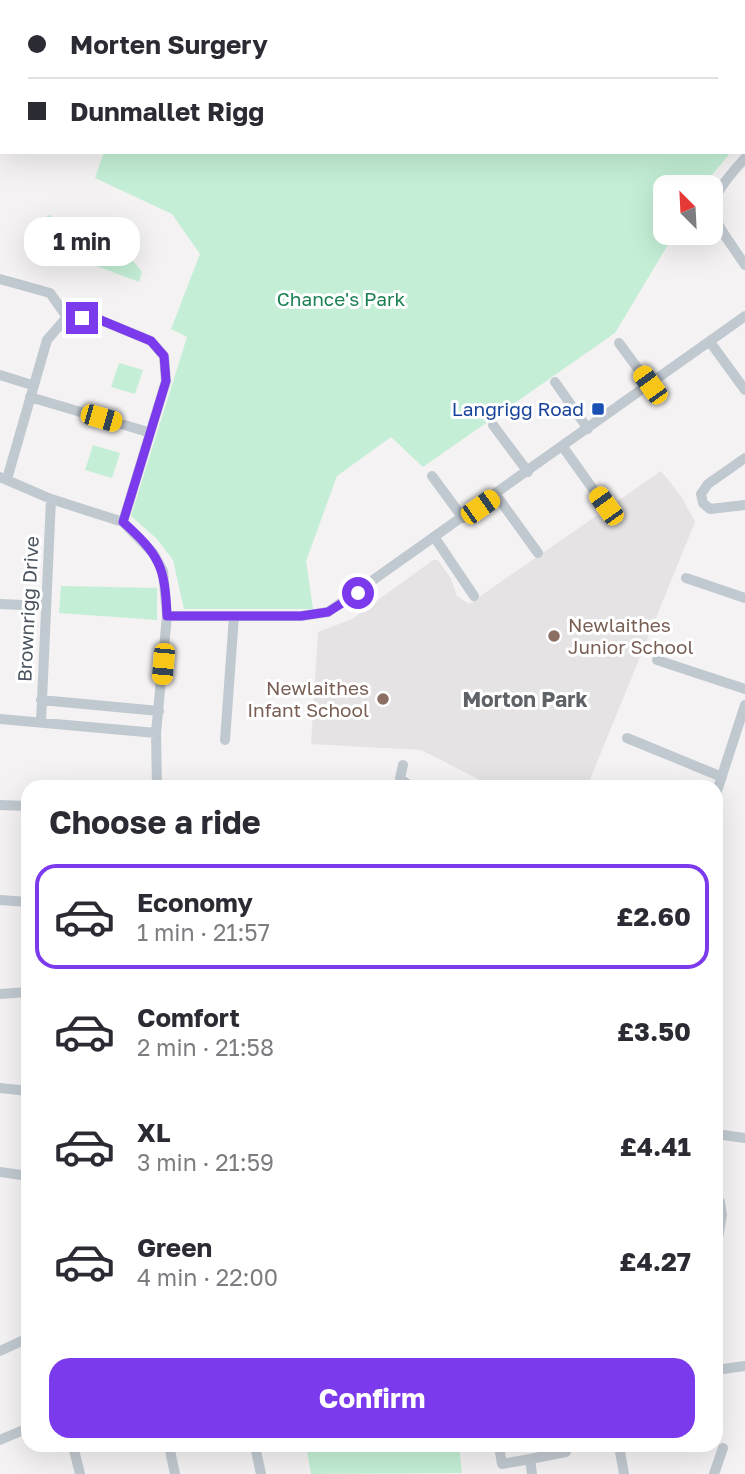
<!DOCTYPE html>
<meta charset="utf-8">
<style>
:root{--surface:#fff;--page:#f7f7f7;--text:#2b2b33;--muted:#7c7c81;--line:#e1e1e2;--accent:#7c3aed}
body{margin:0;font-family:"Golos Text",sans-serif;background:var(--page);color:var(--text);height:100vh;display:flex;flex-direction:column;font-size:26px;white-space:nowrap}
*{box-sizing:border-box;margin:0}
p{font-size:23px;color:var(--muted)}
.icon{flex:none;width:38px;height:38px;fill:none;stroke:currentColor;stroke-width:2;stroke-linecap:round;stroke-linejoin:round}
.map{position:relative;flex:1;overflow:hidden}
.sheet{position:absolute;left:21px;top:780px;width:702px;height:672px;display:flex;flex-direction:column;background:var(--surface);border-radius:21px;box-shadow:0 7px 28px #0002}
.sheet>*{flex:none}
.guide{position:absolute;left:0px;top:0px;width:746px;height:154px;box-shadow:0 7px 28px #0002;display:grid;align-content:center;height:154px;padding:0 28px;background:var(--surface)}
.needle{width:46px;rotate:336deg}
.buttons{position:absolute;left:653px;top:175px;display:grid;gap:14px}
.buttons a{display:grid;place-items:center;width:70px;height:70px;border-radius:14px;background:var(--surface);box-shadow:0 7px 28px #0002;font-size:35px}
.end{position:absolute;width:32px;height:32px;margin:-16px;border:9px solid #7c3aed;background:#fff;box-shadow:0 0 0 4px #fff}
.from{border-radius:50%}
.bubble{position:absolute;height:49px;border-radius:21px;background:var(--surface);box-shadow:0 7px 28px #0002;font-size:23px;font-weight:700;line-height:49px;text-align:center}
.car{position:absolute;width:21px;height:42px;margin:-21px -10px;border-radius:9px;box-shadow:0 0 5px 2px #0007;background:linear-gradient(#f5c518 24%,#345 0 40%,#f5c518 0 76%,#345 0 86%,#f5c518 0)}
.guide b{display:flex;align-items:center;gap:24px;height:66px;font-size:26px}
.guide b+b{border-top:2px solid var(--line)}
.guide i{width:18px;height:18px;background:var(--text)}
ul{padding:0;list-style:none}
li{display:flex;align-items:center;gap:21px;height:105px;margin:0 14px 10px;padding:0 14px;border:4px solid transparent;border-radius:21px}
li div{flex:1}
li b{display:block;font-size:26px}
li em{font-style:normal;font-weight:700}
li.on{border-color:var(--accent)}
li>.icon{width:63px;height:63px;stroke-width:1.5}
h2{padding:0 28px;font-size:32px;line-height:84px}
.primary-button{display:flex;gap:14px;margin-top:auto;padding:14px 28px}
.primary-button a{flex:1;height:80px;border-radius:21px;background:var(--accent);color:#fff;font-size:28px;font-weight:700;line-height:80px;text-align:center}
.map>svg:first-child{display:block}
.education{fill:#e5e3e4}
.green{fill:#c4efd6}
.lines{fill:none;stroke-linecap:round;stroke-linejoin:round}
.minor{stroke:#c1c9d0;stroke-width:10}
.major{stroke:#b3c0cf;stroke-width:14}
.route{stroke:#7c3aed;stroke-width:9}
.transit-dot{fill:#1a4fb4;stroke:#fff;stroke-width:2.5}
.education-dot{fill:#8d6e63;stroke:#fff;stroke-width:2.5}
.labels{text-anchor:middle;stroke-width:6;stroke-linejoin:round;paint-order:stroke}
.park-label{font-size:19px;fill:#1b8052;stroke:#fff}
.transit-label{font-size:19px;fill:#164399;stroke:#fff;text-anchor:end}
.street-label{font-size:19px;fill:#4a545f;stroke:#fff}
.education-label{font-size:19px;fill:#785e54;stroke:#fff;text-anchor:start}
.neighbourhood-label{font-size:21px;font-weight:bold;fill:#5f6267;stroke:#fff}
</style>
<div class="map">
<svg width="745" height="1474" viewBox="0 0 745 1474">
<rect width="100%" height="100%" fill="#f4f2f2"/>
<!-- education -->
<path class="education" d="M661 471 681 496 695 522 587 787H494L421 750 311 744 318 632 352 619 433 560H438L451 579 457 596 469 604Z"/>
<!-- green -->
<path class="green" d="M44 0H745V136L744 2Z
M104 152H731L702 187H665V233H675L615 333 423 467 391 437 337 476 306 561 313 609H184L173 560 156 538 131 516 187 337 171 329 200 254 172 214 95 178Z
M49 215C70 224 110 265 133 261L142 272 139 282 86 262 58 249 37 234 38 222Z
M119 363 143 370 135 394 111 387Z
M93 445 120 453 112 478 85 470Z
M61 586 157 588V620L59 613Z
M306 1446H459L462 1473 311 1474Z"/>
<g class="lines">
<!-- minor -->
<path class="minor" d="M745 158C698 210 709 211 745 265
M0 279 50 293 67 317
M710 342 745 390
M619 343 650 385
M0 375 32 385
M555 382 588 429
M30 397 148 432
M493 425 528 472
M563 447 605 506
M745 458 708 484 701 494 703 503 710 509 745 505
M432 476 463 518
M0 477 51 499 123 522 153 553 163 571 167 616 156 733 157 788
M7 479 47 340 67 317 98 319 151 341 164 356 166 381 123 522
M496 495 538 553
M435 538 474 596
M686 578 745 598
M0 604 45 606
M167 616H301L328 612 745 316
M657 660 745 689
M41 700 159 711
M0 719 156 733
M41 722 51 499
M627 738 722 777
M225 740 234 616
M403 765 400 778 412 788
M716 794 745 705
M0 805 28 806
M0 900 28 902
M0 994 28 992
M0 1088 28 1091
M716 1134 745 1138
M0 1172 28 1176
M716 1198 720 1202 722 1215 716 1250
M0 1351 28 1338
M716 1370 745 1366
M0 1440 28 1428
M73 1446 80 1474
M169 1446 175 1474
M255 1446 261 1474
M499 1446 502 1464 530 1459 532 1474
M619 1446 624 1474
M530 1459 566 1452 565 1446
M714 1474 723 1448"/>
<!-- major -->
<path class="major" d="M22 2 23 0
M0 66 2 61"/>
</g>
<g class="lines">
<!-- route -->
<path class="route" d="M82 318 98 319 151 341 164 356 166 381 123 522C160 555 165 567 167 616H301L328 612 358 593"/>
</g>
<!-- markers -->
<rect class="transit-dot" x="591" y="402" width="14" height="14" rx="3.5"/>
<g class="education-dot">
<circle cx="554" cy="636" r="7"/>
<circle cx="383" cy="699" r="7"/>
</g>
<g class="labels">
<!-- park labels -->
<g class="park-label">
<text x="341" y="306">Chance's Park</text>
</g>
<!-- transit labels -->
<g class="transit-label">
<text x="584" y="416">Langrigg Road</text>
</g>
<!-- street labels -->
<g class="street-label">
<text transform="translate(28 609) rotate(-87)" y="7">Brownrigg Drive</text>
</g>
<!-- education labels -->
<g class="education-label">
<text x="568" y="632">Newlaithes<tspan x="568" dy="22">Junior School</tspan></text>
<text x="369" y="695" text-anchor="end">Newlaithes<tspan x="369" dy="22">Infant School</tspan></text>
</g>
<!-- neighbourhood labels -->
<g class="neighbourhood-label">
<text x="525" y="707">Morton Park</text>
</g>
</g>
</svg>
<div class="buttons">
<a><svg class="needle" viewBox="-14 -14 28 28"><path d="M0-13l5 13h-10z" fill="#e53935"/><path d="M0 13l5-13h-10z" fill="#7c7c81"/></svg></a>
</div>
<i class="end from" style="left:358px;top:593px"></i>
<i class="end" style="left:82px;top:318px"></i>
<div class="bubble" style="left:24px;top:217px;width:116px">1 min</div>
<i class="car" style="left:650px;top:385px;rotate:324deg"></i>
<i class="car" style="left:101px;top:418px;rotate:106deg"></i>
<i class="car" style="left:606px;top:506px;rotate:324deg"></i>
<i class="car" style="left:480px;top:507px;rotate:55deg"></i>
<i class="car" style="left:163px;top:664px;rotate:185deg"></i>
<div class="guide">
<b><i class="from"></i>Morten Surgery</b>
<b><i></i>Dunmallet Rigg</b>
</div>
<section class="sheet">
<h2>Choose a ride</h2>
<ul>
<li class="on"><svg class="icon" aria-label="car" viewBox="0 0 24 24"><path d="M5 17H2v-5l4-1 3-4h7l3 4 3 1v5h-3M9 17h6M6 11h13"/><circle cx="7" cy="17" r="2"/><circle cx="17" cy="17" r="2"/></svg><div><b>Economy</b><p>1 min · 21:57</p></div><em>£2.60</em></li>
<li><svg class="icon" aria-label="car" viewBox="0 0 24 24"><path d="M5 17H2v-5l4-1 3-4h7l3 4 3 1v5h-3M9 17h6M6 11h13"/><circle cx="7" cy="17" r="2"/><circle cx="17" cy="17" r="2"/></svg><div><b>Comfort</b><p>2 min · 21:58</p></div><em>£3.50</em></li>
<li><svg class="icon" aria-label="car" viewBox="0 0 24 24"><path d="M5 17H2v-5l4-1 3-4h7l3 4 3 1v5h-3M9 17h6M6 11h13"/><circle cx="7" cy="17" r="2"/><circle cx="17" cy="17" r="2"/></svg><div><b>XL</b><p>3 min · 21:59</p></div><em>£4.41</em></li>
<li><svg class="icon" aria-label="car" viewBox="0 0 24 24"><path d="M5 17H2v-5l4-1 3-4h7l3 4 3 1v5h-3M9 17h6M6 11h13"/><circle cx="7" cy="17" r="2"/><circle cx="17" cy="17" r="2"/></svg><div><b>Green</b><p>4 min · 22:00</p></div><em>£4.27</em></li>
</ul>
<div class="primary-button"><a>Confirm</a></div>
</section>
</div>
